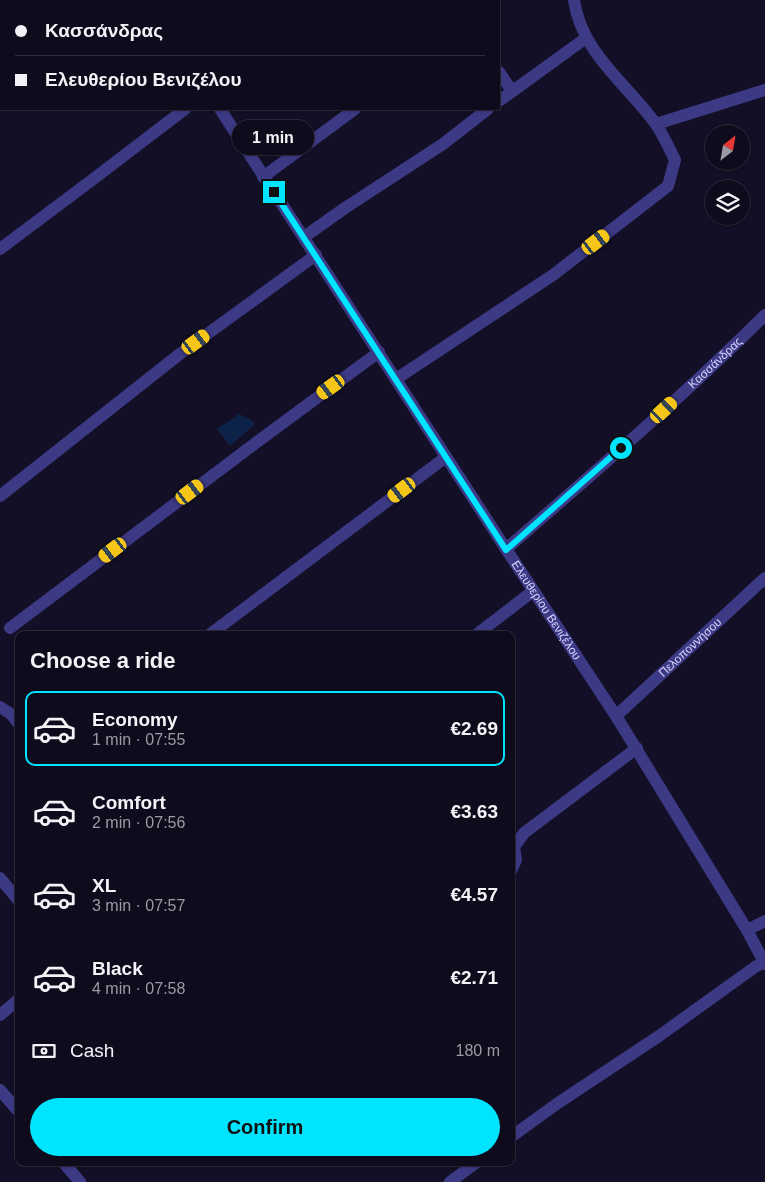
<!DOCTYPE html>
<meta charset="utf-8">
<style>
:root{--surface:#0e0b1c;--page:#171425;--text:#f1f3f6;--muted:#9b9ba3;--line:#2e2b3b;--accent:#00e5ff}
body{margin:0;font-family:Arial,sans-serif;background:var(--page);color:var(--text);height:100vh;display:flex;flex-direction:column;font-size:19px;white-space:nowrap}
*{box-sizing:border-box;margin:0}
p{font-size:16px;color:var(--muted)}
.icon{flex:none;width:28px;height:28px;fill:none;stroke:currentColor;stroke-width:2;stroke-linecap:round;stroke-linejoin:round}
.map{position:relative;flex:1;overflow:hidden}
.sheet{position:absolute;left:15px;top:631px;width:500px;height:535px;display:flex;flex-direction:column;background:var(--surface);border-radius:10px;box-shadow:0 1px 4px #0004,0 0 0 1px var(--line)}
.sheet>*{flex:none}
.top-card{position:absolute;left:0px;top:0px;width:500px;height:110px;box-shadow:0 1px 4px #0004,0 0 0 1px var(--line);display:grid;align-content:center;height:110px;padding:0 15px;background:var(--surface)}
.needle{width:32px;rotate:31deg}
.fabs{position:absolute;left:705px;top:125px;display:grid;gap:10px}
.fabs a{display:grid;place-items:center;width:45px;height:45px;border-radius:50%;background:var(--surface);box-shadow:0 1px 4px #0004,0 0 0 1px var(--line);font-size:25px}
.end{position:absolute;width:22px;height:22px;margin:-11px;border:6px solid #00e5ff;background:#111;box-shadow:0 0 0 2px #111}
.from{border-radius:50%}
.bubble{position:absolute;height:35px;border-radius:18px;background:var(--surface);box-shadow:0 1px 4px #0004,0 0 0 1px var(--line);font-size:16px;font-weight:800;line-height:35px;text-align:center}
.car{position:absolute;width:15px;height:30px;margin:-15px -8px;border-radius:6px;box-shadow:0 0 4px 1px #0007;background:linear-gradient(#f5c518 24%,#345 0 40%,#f5c518 0 76%,#345 0 86%,#f5c518 0)}
.top-card b{display:flex;align-items:center;gap:18px;height:48px;font-size:19px}
.top-card b+b{border-top:1px solid var(--line)}
.top-card i{width:12px;height:12px;background:var(--text)}
ul{padding:0;list-style:none}
li{display:flex;align-items:center;gap:15px;height:75px;margin:0 10px 8px;padding:0 5px;border:2px solid transparent;border-radius:10px}
li div{flex:1}
li b{display:block;font-size:19px}
li em{font-style:normal;font-weight:800}
li.selected{border-color:var(--accent)}
li>.icon{width:45px;height:45px;stroke-width:1.5}
h2{padding:0 15px;font-size:22px;line-height:60px}
.pay{display:flex;align-items:center;gap:12px;height:55px;padding:0 15px;font-size:19px}
.pay p{margin-inline-start:auto}
.primary-button{display:flex;gap:10px;margin-top:auto;padding:10px 15px}
.primary-button a{flex:1;height:58px;border-radius:30px;background:var(--accent);color:#111;font-size:20px;font-weight:800;line-height:58px;text-align:center}
.map>svg:first-child{display:block}
.water{fill:#0c2248}
.lines{fill:none;stroke-linecap:round;stroke-linejoin:round}
.minor{stroke:#3d3a85;stroke-width:12}
.tertiary{stroke:#3d3a85;stroke-width:12}
.route{stroke:#00e5ff;stroke-width:6}
.labels{text-anchor:middle;stroke-width:5;stroke-linejoin:round;paint-order:stroke}
.street-label{font-size:12px;fill:#d9d4ff;stroke:#130f26}
</style>
<div class="map">
<svg width="765" height="1182" viewBox="0 0 765 1182">
<rect width="100%" height="100%" fill="#130f26"/>
<!-- water -->
<path class="water" d="M239 414 250 419 255 424 230 446 217 429Z"/>
<g class="lines">
<!-- minor -->
<g class="minor">
<path d="M102 1 104 0"/>
<path d="M0 59 1 58"/>
<path d="M499 72 512 91"/>
<path d="M499 101 586 38"/>
<path d="M656 124 765 90"/>
<path d="M263 177 355 109"/>
<path d="M304 237 345 208 443 144 488 109"/>
<path d="M0 249 92 180 185 109"/>
<path d="M396 379 553 275 668 186 675 160C669 148 663 134 655 123 626 83 581 52 574 0"/>
<path d="M0 496 181 353 316 255"/>
<path id="s1" d="M506 549C594 473 682 397 765 315"/>
<path d="M10 628 253 445 379 352"/>
<path d="M209 635 446 457"/>
<path d="M476 635 533 591"/>
<path d="M0 707 11 714 19 724"/>
<path id="s2" d="M616 716 765 578"/>
<path d="M511 871 516 860 514 847 524 833 637 748"/>
<path d="M0 878 19 901"/>
<path d="M747 930 765 921"/>
<path d="M0 1015 19 999"/>
<path d="M0 1090 19 1112"/>
<path d="M511 1137 558 1103 659 1036 755 967 764 962"/>
<path d="M63 1162 80 1182"/>
<path d="M450 1182 477 1162"/>
</g>
<!-- tertiary -->
<g class="tertiary">
<path d="M163 0V1"/>
<path id="s3" d="M220 109 506 549 616 716 747 930 765 964"/>
</g>
</g>
<g class="lines">
<!-- route -->
<path class="route" d="M274 192 506 550 621 448"/>
</g>
<g class="labels">
<!-- street labels -->
<g class="street-label">
<text dy="4" stroke="none"><textPath href="#s1" startOffset="280">Κασσάνδρας</textPath></text>
<text dy="4" stroke="none"><textPath href="#s3" startOffset="598">Ελευθερίου Βενιζέλου</textPath></text>
<text dy="4" stroke="none"><textPath href="#s2" startOffset="101">Πελοποννήσου</textPath></text>
</g>
</g>
</svg>
<div class="fabs">
<a><svg class="needle" viewBox="-14 -14 28 28"><path d="M0-13l5 13h-10z" fill="#e53935"/><path d="M0 13l5-13h-10z" fill="#9b9ba3"/></svg></a>
<a><svg class="icon" aria-label="layers" viewBox="0 0 24 24"><path d="M12 4l9 5-9 5-9-5zM3 14l9 5 9-5"/></svg></a>
</div>
<i class="end from" style="left:621px;top:448px"></i>
<i class="end" style="left:274px;top:192px"></i>
<div class="bubble" style="left:232px;top:120px;width:82px">1 min</div>
<i class="car" style="left:596px;top:242px;rotate:53deg"></i>
<i class="car" style="left:196px;top:342px;rotate:54deg"></i>
<i class="car" style="left:331px;top:387px;rotate:234deg"></i>
<i class="car" style="left:664px;top:410px;rotate:47deg"></i>
<i class="car" style="left:402px;top:490px;rotate:233deg"></i>
<i class="car" style="left:190px;top:492px;rotate:53deg"></i>
<i class="car" style="left:113px;top:550px;rotate:233deg"></i>
<div class="top-card">
<b><i class="from"></i>Κασσάνδρας</b>
<b><i></i>Ελευθερίου Βενιζέλου</b>
</div>
<section class="sheet">
<h2>Choose a ride</h2>
<ul>
<li class="selected"><svg class="icon" aria-label="car" viewBox="0 0 24 24"><path d="M5 17H2v-5l4-1 3-4h7l3 4 3 1v5h-3M9 17h6M6 11h13"/><circle cx="7" cy="17" r="2"/><circle cx="17" cy="17" r="2"/></svg><div><b>Economy</b><p>1 min · 07:55</p></div><em>€2.69</em></li>
<li><svg class="icon" aria-label="car" viewBox="0 0 24 24"><path d="M5 17H2v-5l4-1 3-4h7l3 4 3 1v5h-3M9 17h6M6 11h13"/><circle cx="7" cy="17" r="2"/><circle cx="17" cy="17" r="2"/></svg><div><b>Comfort</b><p>2 min · 07:56</p></div><em>€3.63</em></li>
<li><svg class="icon" aria-label="car" viewBox="0 0 24 24"><path d="M5 17H2v-5l4-1 3-4h7l3 4 3 1v5h-3M9 17h6M6 11h13"/><circle cx="7" cy="17" r="2"/><circle cx="17" cy="17" r="2"/></svg><div><b>XL</b><p>3 min · 07:57</p></div><em>€4.57</em></li>
<li><svg class="icon" aria-label="car" viewBox="0 0 24 24"><path d="M5 17H2v-5l4-1 3-4h7l3 4 3 1v5h-3M9 17h6M6 11h13"/><circle cx="7" cy="17" r="2"/><circle cx="17" cy="17" r="2"/></svg><div><b>Black</b><p>4 min · 07:58</p></div><em>€2.71</em></li>
</ul>
<div class="pay"><svg class="icon" aria-label="cash" viewBox="0 0 24 24"><path d="M3 7h18v10H3z"/><circle cx="12" cy="12" r="2"/></svg>Cash<p>180 m</p></div>
<div class="primary-button"><a>Confirm</a></div>
</section>
</div>
